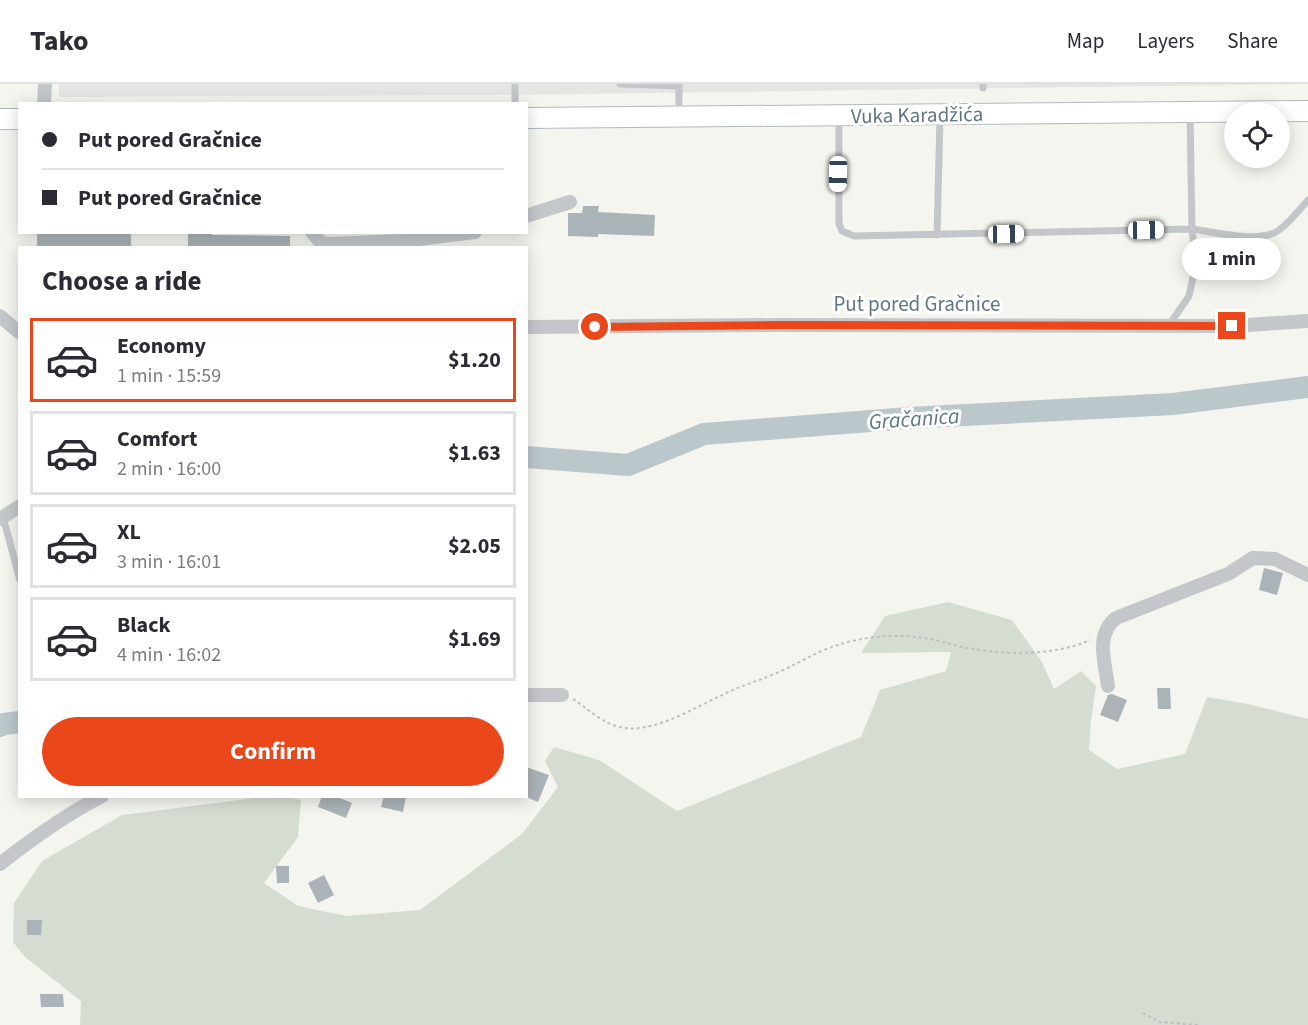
<!DOCTYPE html>
<meta charset="utf-8">
<style>
:root{--surface:#fff;--page:#f2f2f3;--text:#2b2b33;--muted:#7c7c81;--line:#e1e1e2;--accent:#ea471b}
body{margin:0;font-family:"Source Sans 3",sans-serif;background:var(--page);color:var(--text);height:100vh;display:flex;flex-direction:column;font-size:22px;white-space:nowrap}
*{box-sizing:border-box;margin:0}
p{font-size:20px;color:var(--muted)}
.icon{flex:none;width:33px;height:33px;fill:none;stroke:currentColor;stroke-width:2;stroke-linecap:round;stroke-linejoin:round}
.map{position:relative;flex:1;overflow:hidden}
.details{position:absolute;left:18px;top:162px;width:510px;height:552px;display:flex;flex-direction:column;background:var(--surface);border-radius:0px;box-shadow:0 3px 15px #0003}
.details>*{flex:none}
.banner{position:absolute;left:18px;top:18px;width:510px;height:132px;border-radius:0px;box-shadow:0 3px 15px #0003;display:grid;align-content:center;height:132px;padding:0 24px;background:var(--surface)}
.tools{position:absolute;left:1224px;top:18px;display:grid;gap:12px}
.tools a{display:grid;place-items:center;width:66px;height:66px;border-radius:50%;background:var(--surface);box-shadow:0 3px 15px #0003;font-size:30px}
.end{position:absolute;width:27px;height:27px;margin:-14px;border:8px solid #ea471b;background:#fff;box-shadow:0 0 0 3px #fff}
.from{border-radius:50%}
.bubble{position:absolute;height:42px;border-radius:21px;background:var(--surface);box-shadow:0 3px 15px #0003;font-size:20px;font-weight:700;line-height:42px;text-align:center}
.car{position:absolute;width:18px;height:36px;margin:-18px -9px;border-radius:8px;box-shadow:0 0 4px 2px #0007;background:linear-gradient(#fff 24%,#345 0 40%,#fff 0 76%,#345 0 86%,#fff 0)}
.banner b{display:flex;align-items:center;gap:21px;height:57px;font-size:22px}
.banner b+b{border-top:2px solid var(--line)}
.banner i{width:15px;height:15px;background:var(--text)}
ul{padding:0;list-style:none}
li{display:flex;align-items:center;gap:18px;height:84px;margin:0 12px 9px;padding:0 12px;border:3px solid var(--line);border-radius:0px}
li div{flex:1}
li b{display:block;font-size:22px}
li em{font-style:normal;font-weight:700}
li.active{border-color:var(--accent)}
li>.icon{width:54px;height:54px;stroke-width:1.5}
h2{padding:0 24px;font-size:27px;line-height:72px}
.cta{display:flex;gap:12px;margin-top:auto;padding:12px 24px}
.cta a{flex:1;height:69px;border-radius:36px;background:var(--accent);color:#fff;font-size:24px;font-weight:700;line-height:69px;text-align:center}
header{display:flex;align-items:center;gap:36px;box-sizing:border-box;height:84px;padding:0 30px;background:var(--surface);border-bottom:2px solid var(--line)}
header strong{font-size:28px}
nav{display:flex;gap:33px;margin-inline-start:auto;font-size:21px}
.map>svg:first-child{display:block}
.built{fill:#e5e6e4}
.green{fill:#d5dcd1}
.lines{fill:none;stroke-linecap:round;stroke-linejoin:round}
.river{stroke:#bac7cb;stroke-width:22}
.building{fill:#aab3b7}
.secondary-casing{stroke:#b3b9bd;stroke-width:22}
.path{stroke:#bdbfc1;stroke-width:2;stroke-dasharray:3 3;stroke-linecap:butt}
.lane{stroke:#c4c7ca;stroke-width:7}
.street{stroke:#c4c7ca;stroke-width:14}
.secondary{stroke:#fff;stroke-width:20}
.route{stroke:#ea471b;stroke-width:8}
.labels{text-anchor:middle;stroke-width:6;stroke-linejoin:round;paint-order:stroke}
.street-label{font-size:21px;fill:#627583;stroke:#fff}
.water-label{font-size:22px;font-style:italic;fill:#5e7780;stroke:#fff}
</style>
<header>
<strong>Tako</strong>
<nav><a>Map</a><a>Layers</a><a>Share</a></nav>
</header>
<div class="map">
<svg width="1308" height="941" viewBox="0 0 1308 941">
<rect width="100%" height="100%" fill="#f5f5f0"/>
<!-- built -->
<path class="built" d="M59 0H1308L503 11 59 13Z"/>
<!-- green -->
<path class="green" d="M948 518 1012 536 1042 578 1054 605 1081 587 1096 602 1091 637 1089 666 1117 685 1185 670 1207 613 1248 620 1308 635V941H80L81 917 25 873 13 858 14 819 42 777 122 731 264 713H285L301 716 298 753 264 799 298 822 347 832 420 826 522 750 558 703 545 677 554 663 599 676 677 727 861 653 880 606 946 587 951 568 861 569 885 532Z"/>
<g class="lines">
<!-- river -->
<path class="river" d="M526 373 628 381 704 350 909 334 1173 320 1308 303
M0 642 4 640 20 638"/>
</g>
<!-- building -->
<path class="building" d="M583 122H599L598 128 655 131 654 152 598 150V153L568 152V129H582Z
M37 148H131V164H37Z
M188 148H212V151L290 152V164H188Z
M1264 484 1283 489 1277 511 1259 506Z
M1157 604H1170L1171 625H1158Z
M1112 610 1127 616 1118 638 1100 631 1108 611Z
M526 683 549 691 538 718 526 713Z
M322 712H335L352 719 346 734 318 723Z
M384 712H406L403 728 381 723Z
M276 782H289V799H277Z
M324 791 334 811 318 819 308 799Z
M27 836H42L41 851H27Z
M40 910H63L64 923H41Z"/>
<g class="lines">
<!-- secondary casing -->
<g class="secondary-casing">
<path id="secondary" d="M526 34 1308 27
M0 35H20"/>
</g>
<!-- path -->
<path class="path" d="M573 615C588 625 601 638 619 643 651 651 694 624 722 611 740 602 758 597 777 589 804 577 821 564 852 557 875 552 901 550 924 554 939 556 954 562 968 564 1005 571 1055 572 1090 556
M1143 929 1160 938 1199 941"/>
<!-- lane -->
<path class="lane" d="M620 0 679 2
M983 0V4
M515 20V0
M679 31V0
M839 34V140L842 147 854 152 1192 145C1214 148 1261 160 1279 146 1290 138 1299 126 1308 116
M937 151 940 33
M1169 241 1189 212 1196 180 1192 145 1190 31
M3 433 20 496"/>
<!-- street -->
<path class="street" d="M44 20 45 0
M526 132 570 118
M312 148 321 159 330 160 402 157 475 148
M0 232 20 249
M526 243 778 241 1232 242 1308 237
M0 435 20 422
M1108 602C1105 578 1095 551 1116 534L1228 490 1253 474 1275 475 1308 491
M526 611H562
M0 780C33 754 65 731 102 712"/>
<!-- secondary -->
<use href="#secondary" class="secondary"/>
</g>
<g class="lines">
<!-- route -->
<path class="route" d="M595 243 778 241 1232 242"/>
</g>
<g class="labels">
<!-- street labels -->
<g class="street-label">
<text transform="translate(917 31) rotate(-1)" y="7">Vuka Karadžića</text>
<text x="917" y="227">Put pored Gračnice</text>
</g>
<!-- water labels -->
<g class="water-label">
<text transform="translate(914 334) rotate(-4)" y="8">Gračanica</text>
</g>
</g>
</svg>
<div class="tools">
<a><svg class="icon" aria-label="locate" viewBox="0 0 24 24"><circle cx="12" cy="12" r="6"/><path d="M12 2v4M12 18v4M2 12h4M18 12h4"/></svg></a>
</div>
<i class="end from" style="left:595px;top:243px"></i>
<i class="end" style="left:1232px;top:242px"></i>
<div class="bubble" style="left:1182px;top:154px;width:99px">1 min</div>
<i class="car" style="left:838px;top:90px;rotate:181deg"></i>
<i class="car" style="left:1146px;top:146px;rotate:89deg"></i>
<i class="car" style="left:1006px;top:150px;rotate:89deg"></i>
<div class="banner">
<b><i class="from"></i>Put pored Gračnice</b>
<b><i></i>Put pored Gračnice</b>
</div>
<section class="details">
<h2>Choose a ride</h2>
<ul>
<li class="active"><svg class="icon" aria-label="car" viewBox="0 0 24 24"><path d="M5 17H2v-5l4-1 3-4h7l3 4 3 1v5h-3M9 17h6M6 11h13"/><circle cx="7" cy="17" r="2"/><circle cx="17" cy="17" r="2"/></svg><div><b>Economy</b><p>1 min · 15:59</p></div><em>$1.20</em></li>
<li><svg class="icon" aria-label="car" viewBox="0 0 24 24"><path d="M5 17H2v-5l4-1 3-4h7l3 4 3 1v5h-3M9 17h6M6 11h13"/><circle cx="7" cy="17" r="2"/><circle cx="17" cy="17" r="2"/></svg><div><b>Comfort</b><p>2 min · 16:00</p></div><em>$1.63</em></li>
<li><svg class="icon" aria-label="car" viewBox="0 0 24 24"><path d="M5 17H2v-5l4-1 3-4h7l3 4 3 1v5h-3M9 17h6M6 11h13"/><circle cx="7" cy="17" r="2"/><circle cx="17" cy="17" r="2"/></svg><div><b>XL</b><p>3 min · 16:01</p></div><em>$2.05</em></li>
<li><svg class="icon" aria-label="car" viewBox="0 0 24 24"><path d="M5 17H2v-5l4-1 3-4h7l3 4 3 1v5h-3M9 17h6M6 11h13"/><circle cx="7" cy="17" r="2"/><circle cx="17" cy="17" r="2"/></svg><div><b>Black</b><p>4 min · 16:02</p></div><em>$1.69</em></li>
</ul>
<div class="cta"><a>Confirm</a></div>
</section>
</div>
